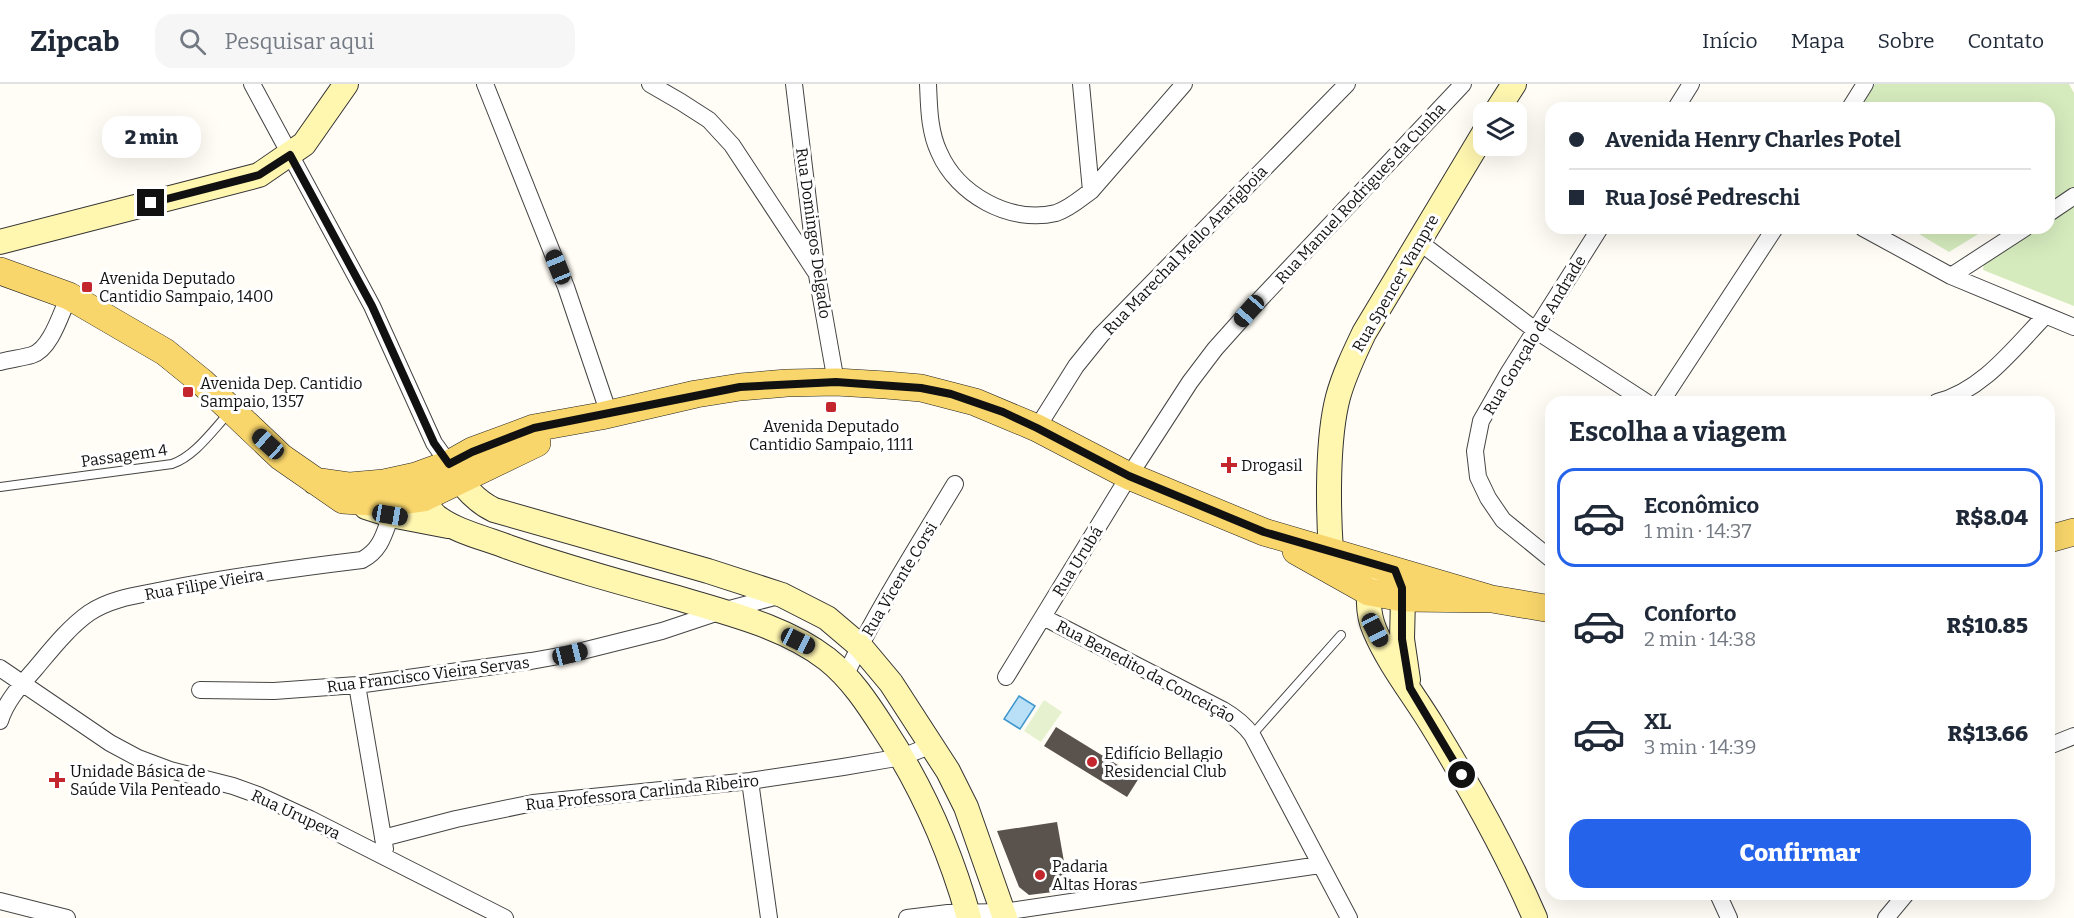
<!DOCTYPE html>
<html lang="pt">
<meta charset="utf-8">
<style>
:root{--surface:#fff;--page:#f6f6f7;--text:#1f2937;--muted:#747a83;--line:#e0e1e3;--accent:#2563eb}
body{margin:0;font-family:Bitter,serif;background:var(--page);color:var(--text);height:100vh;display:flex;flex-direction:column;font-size:22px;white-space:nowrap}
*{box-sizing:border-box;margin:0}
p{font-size:20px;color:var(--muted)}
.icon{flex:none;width:33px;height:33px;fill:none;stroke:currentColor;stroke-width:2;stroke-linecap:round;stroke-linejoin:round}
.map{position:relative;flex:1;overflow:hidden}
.panel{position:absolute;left:1545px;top:312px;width:510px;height:504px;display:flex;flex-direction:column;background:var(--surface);border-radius:18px;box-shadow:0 6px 24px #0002}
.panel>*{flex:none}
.guide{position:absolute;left:1545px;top:18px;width:510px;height:132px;border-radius:18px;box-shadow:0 6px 24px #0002;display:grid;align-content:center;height:132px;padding:0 24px;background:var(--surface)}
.tools{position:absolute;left:1473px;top:18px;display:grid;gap:12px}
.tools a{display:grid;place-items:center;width:54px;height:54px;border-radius:12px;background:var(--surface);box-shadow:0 6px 24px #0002;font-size:30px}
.end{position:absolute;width:27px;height:27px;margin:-14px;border:8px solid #111;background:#fff;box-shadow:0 0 0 3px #fff}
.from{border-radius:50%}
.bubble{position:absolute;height:42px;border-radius:18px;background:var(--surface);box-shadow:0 6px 24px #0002;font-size:20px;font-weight:800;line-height:42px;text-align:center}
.car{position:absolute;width:18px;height:36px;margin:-18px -9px;border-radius:8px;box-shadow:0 0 4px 2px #0007;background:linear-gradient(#222 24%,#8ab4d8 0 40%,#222 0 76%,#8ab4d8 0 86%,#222 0)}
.guide b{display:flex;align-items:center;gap:21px;height:57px;font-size:22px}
.guide b+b{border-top:2px solid var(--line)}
.guide i{width:15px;height:15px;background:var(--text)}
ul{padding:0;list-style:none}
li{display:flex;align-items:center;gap:18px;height:99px;margin:0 12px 9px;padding:0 12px;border:3px solid transparent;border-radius:18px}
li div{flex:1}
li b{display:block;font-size:22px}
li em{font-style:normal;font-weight:800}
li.on{border-color:var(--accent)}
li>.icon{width:54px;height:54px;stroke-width:1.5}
h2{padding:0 24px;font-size:27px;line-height:72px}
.primary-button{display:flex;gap:12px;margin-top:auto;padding:12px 24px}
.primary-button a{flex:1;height:69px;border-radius:18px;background:var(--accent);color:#fff;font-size:24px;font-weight:800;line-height:69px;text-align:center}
header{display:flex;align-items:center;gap:36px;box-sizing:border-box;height:84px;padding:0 30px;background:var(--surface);border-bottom:2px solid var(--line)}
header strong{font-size:28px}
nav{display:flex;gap:33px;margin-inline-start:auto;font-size:21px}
.search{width:420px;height:54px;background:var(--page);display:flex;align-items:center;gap:15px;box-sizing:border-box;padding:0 21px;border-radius:18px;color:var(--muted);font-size:22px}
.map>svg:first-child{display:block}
.green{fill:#d5ebbd}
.pitch{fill:#e6f2cf}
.water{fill:#b9e0f7;stroke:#3f96cf;stroke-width:1.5}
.building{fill:#5a524d}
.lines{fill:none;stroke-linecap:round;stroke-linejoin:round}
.lane-casing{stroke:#444;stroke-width:10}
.street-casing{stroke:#444;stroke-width:18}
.secondary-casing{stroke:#333;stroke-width:26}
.primary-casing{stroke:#222;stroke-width:28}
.lane{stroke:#fff;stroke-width:8}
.street{stroke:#fff;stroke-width:16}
.secondary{stroke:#fff6b0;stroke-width:24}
.primary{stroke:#f9d66b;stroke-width:27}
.route{stroke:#111;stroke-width:8}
.poi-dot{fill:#c4262e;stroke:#fff;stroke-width:2}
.labels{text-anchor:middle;stroke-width:6;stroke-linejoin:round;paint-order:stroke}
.street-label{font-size:16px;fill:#111;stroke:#fff}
.poi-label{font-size:16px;fill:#111;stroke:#fff;text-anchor:start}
</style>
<header>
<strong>Zipcab</strong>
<div class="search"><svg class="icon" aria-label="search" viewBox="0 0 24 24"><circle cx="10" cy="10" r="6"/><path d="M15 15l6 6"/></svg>Pesquisar aqui</div>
<nav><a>Início</a><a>Mapa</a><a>Sobre</a><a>Contato</a></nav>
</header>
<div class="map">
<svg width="2074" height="834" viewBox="0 0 2074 834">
<rect width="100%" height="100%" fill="#fffdf5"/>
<!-- green -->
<path class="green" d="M1875 0H2069L2074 9V222L1983 186 1984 178 2035 144H2049V24H1859Z
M1909 144H1988L1949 168Z"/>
<!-- pitch -->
<path class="pitch" d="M1044 616 1062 628 1041 658 1024 647Z"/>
<!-- water -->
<path class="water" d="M1019 612 1035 622 1020 645 1004 635Z"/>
<!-- building -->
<path class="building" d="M1056 643 1139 694 1127 713 1044 662Z
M1057 738 1069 806 1029 811 1019 803 997 747Z"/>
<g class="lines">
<!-- lane casing -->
<g class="lane-casing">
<path id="lane" d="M0 403 172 380C195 372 212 347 229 329
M1252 651 1341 551"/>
</g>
<!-- street casing -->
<g class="street-casing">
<path id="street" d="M252 0 372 222 434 359 449 380
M485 0 566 203 609 330
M650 0 681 18 709 36 732 61 815 187
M794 0 817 191 836 298
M928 0C929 22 929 47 939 68 957 110 1009 140 1056 129 1069 125 1080 115 1091 107L1184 0
M1081 0 1091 107
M1676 24 1691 0
M1850 24 1865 0
M2049 129 2074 112
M1863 144 1951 192 2074 243
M1418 157 1535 246 1646 318
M1951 192 2025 144
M0 278C11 275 22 274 32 271 51 265 61 229 69 212
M1661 318 1775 144
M1937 318C1982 307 2014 264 2045 232
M1037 344 1076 282 1101 251 1347 0
M1551 475 1503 436 1488 414 1478 393 1475 367 1481 337 1509 288 1600 144
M1043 533 1223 626C1235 633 1244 640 1252 651L1349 834
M0 584 110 659 138 674 170 686 233 702 258 711 310 735 505 834
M845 592C877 526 917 463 955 400
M1006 593 1129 392 1190 298 1215 265 1249 227 1463 0
M357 601 385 765
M200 606 274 607 357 601 531 577 570 570 662 547 722 527 782 511
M0 637C6 617 21 601 35 585 51 566 69 543 89 529 111 514 139 511 163 506 229 493 296 484 362 476 381 466 384 450 391 431
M2049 662 2074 652
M750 697 769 834
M383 754 456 735 533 719 750 697 843 683 902 673 932 661
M1718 810 1729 834
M0 817 67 834
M907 834 948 829 1003 828 1320 781
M1886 834 1906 810"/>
</g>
<!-- secondary casing -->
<g class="secondary-casing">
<path id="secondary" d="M1496 28 1514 0
M0 158 259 91 304 60 346 0
M450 382C461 400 475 417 494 426L708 487 782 511 827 534 860 562 891 599 948 687 966 723 1005 834
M418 398C422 410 426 424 437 433 457 448 485 454 508 463 564 483 623 499 681 515 730 530 786 543 827 575 851 594 868 620 884 645 923 704 950 766 969 834
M366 423 391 431 448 442
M1331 467C1328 424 1327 355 1338 313 1344 291 1354 270 1364 249L1484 49
M1374 489C1367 507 1367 529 1375 547 1389 580 1413 610 1432 641 1470 703 1506 767 1535 834
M1400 497 1403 514 1402 555 1408 596"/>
</g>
<!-- primary casing -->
<g class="primary-casing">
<path id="primary" d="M0 187 69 212 165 268 202 298 281 373 343 416 388 419 423 414 537 359
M315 397 350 402 384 399 416 392 449 380 472 367 534 344 601 332 696 310 740 303 787 299 836 298 886 301 921 304 975 318 1037 344 1129 392 1264 448 1488 514
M2049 455 2074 448
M1296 467 1369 508 1403 514 1492 515 1551 525"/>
</g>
<!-- lane -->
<use href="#lane" class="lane"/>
<!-- street -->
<use href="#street" class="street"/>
<!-- secondary -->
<use href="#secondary" class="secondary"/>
<!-- primary -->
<use href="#primary" class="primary"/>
</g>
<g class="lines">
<!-- route -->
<path class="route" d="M151 119 259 91 290 71 372 222 434 359 449 380 472 368 534 344 740 303 836 298 921 304 951 310 1003 328 1037 344 1129 392 1264 448 1395 486 1402 504V555L1410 604 1462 691"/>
</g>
<!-- markers -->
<g class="poi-dot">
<rect x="81" y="197" width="12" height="12" rx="3"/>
<rect x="182" y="302" width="12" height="12" rx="3"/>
<rect x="825" y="317" width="12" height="12" rx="3"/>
<path d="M1226 372h6v6h6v6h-6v6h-6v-6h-6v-6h6z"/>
<circle cx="1092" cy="678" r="6"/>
<path d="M54 687h6v6h6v6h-6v6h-6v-6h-6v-6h6z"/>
<circle cx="1040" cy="791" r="6"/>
</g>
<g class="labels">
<!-- street labels -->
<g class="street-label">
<text transform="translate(1360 109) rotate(-47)" y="6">Rua Manuel Rodrigues da Cunha</text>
<text transform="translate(814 149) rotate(82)" y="6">Rua Domingos Delgado</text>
<text transform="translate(1185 166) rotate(-46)" y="6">Rua Marechal Mello Ararigboia</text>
<text transform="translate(1395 199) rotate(-60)" y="6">Rua Spencer Vampre</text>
<text transform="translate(1534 251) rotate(-59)" y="6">Rua Gonçalo de Andrade</text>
<text transform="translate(124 371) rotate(-8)" y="6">Passagem 4</text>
<text transform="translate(1077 477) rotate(-58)" y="6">Rua Urubá</text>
<text transform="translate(899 495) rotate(-59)" y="6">Rua Vicente Corsi</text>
<text transform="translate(204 500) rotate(-10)" y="6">Rua Filipe Vieira</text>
<text transform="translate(1146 587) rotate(28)" y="6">Rua Benedito da Conceição</text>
<text transform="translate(428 590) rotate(-7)" y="6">Rua Francisco Vieira Servas</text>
<text transform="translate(642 708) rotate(-6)" y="6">Rua Professora Carlinda Ribeiro</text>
<text transform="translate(296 730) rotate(25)" y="6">Rua Urupeva</text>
</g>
<!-- poi labels -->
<g class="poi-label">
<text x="99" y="200">Avenida Deputado<tspan x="99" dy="18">Cantidio Sampaio, 1400</tspan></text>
<text x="200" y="305">Avenida Dep. Cantidio<tspan x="200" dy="18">Sampaio, 1357</tspan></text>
<text x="831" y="348" text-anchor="middle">Avenida Deputado<tspan x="831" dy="18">Cantidio Sampaio, 1111</tspan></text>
<text x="1241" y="387">Drogasil</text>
<text x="1104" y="675">Edifício Bellagio<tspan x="1104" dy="18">Residencial Club</tspan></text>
<text x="70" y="693">Unidade Básica de<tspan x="70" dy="18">Saúde Vila Penteado</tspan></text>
<text x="1052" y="788">Padaria<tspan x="1052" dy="18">Altas Horas</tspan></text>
</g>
</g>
</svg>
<div class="tools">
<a><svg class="icon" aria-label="layers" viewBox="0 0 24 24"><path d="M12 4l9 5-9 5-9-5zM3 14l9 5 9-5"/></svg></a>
</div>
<i class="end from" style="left:1462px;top:691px"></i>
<i class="end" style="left:151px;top:119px"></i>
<div class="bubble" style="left:102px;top:32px;width:99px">2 min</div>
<i class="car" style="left:558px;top:183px;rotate:338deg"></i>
<i class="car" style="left:1249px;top:227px;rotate:221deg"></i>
<i class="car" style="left:268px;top:360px;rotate:312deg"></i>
<i class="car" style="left:390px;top:431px;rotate:100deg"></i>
<i class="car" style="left:1375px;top:546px;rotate:152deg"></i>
<i class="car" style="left:798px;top:557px;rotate:116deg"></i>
<i class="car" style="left:570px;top:570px;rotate:76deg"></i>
<div class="guide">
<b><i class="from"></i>Avenida Henry Charles Potel</b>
<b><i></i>Rua José Pedreschi</b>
</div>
<section class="panel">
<h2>Escolha a viagem</h2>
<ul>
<li class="on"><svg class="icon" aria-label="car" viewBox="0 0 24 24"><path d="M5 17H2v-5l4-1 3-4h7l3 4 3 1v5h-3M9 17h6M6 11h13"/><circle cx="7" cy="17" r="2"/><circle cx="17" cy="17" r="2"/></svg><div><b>Econômico</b><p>1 min · 14:37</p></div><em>R$8.04</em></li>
<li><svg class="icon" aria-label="car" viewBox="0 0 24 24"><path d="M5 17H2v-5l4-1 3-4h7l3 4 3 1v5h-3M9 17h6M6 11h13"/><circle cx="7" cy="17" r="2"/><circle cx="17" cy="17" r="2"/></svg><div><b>Conforto</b><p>2 min · 14:38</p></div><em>R$10.85</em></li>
<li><svg class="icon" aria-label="car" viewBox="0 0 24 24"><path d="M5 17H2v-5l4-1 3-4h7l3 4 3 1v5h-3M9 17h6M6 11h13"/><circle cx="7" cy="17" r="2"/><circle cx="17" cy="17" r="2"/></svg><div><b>XL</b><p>3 min · 14:39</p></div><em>R$13.66</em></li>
</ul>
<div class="primary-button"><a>Confirmar</a></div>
</section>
</div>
